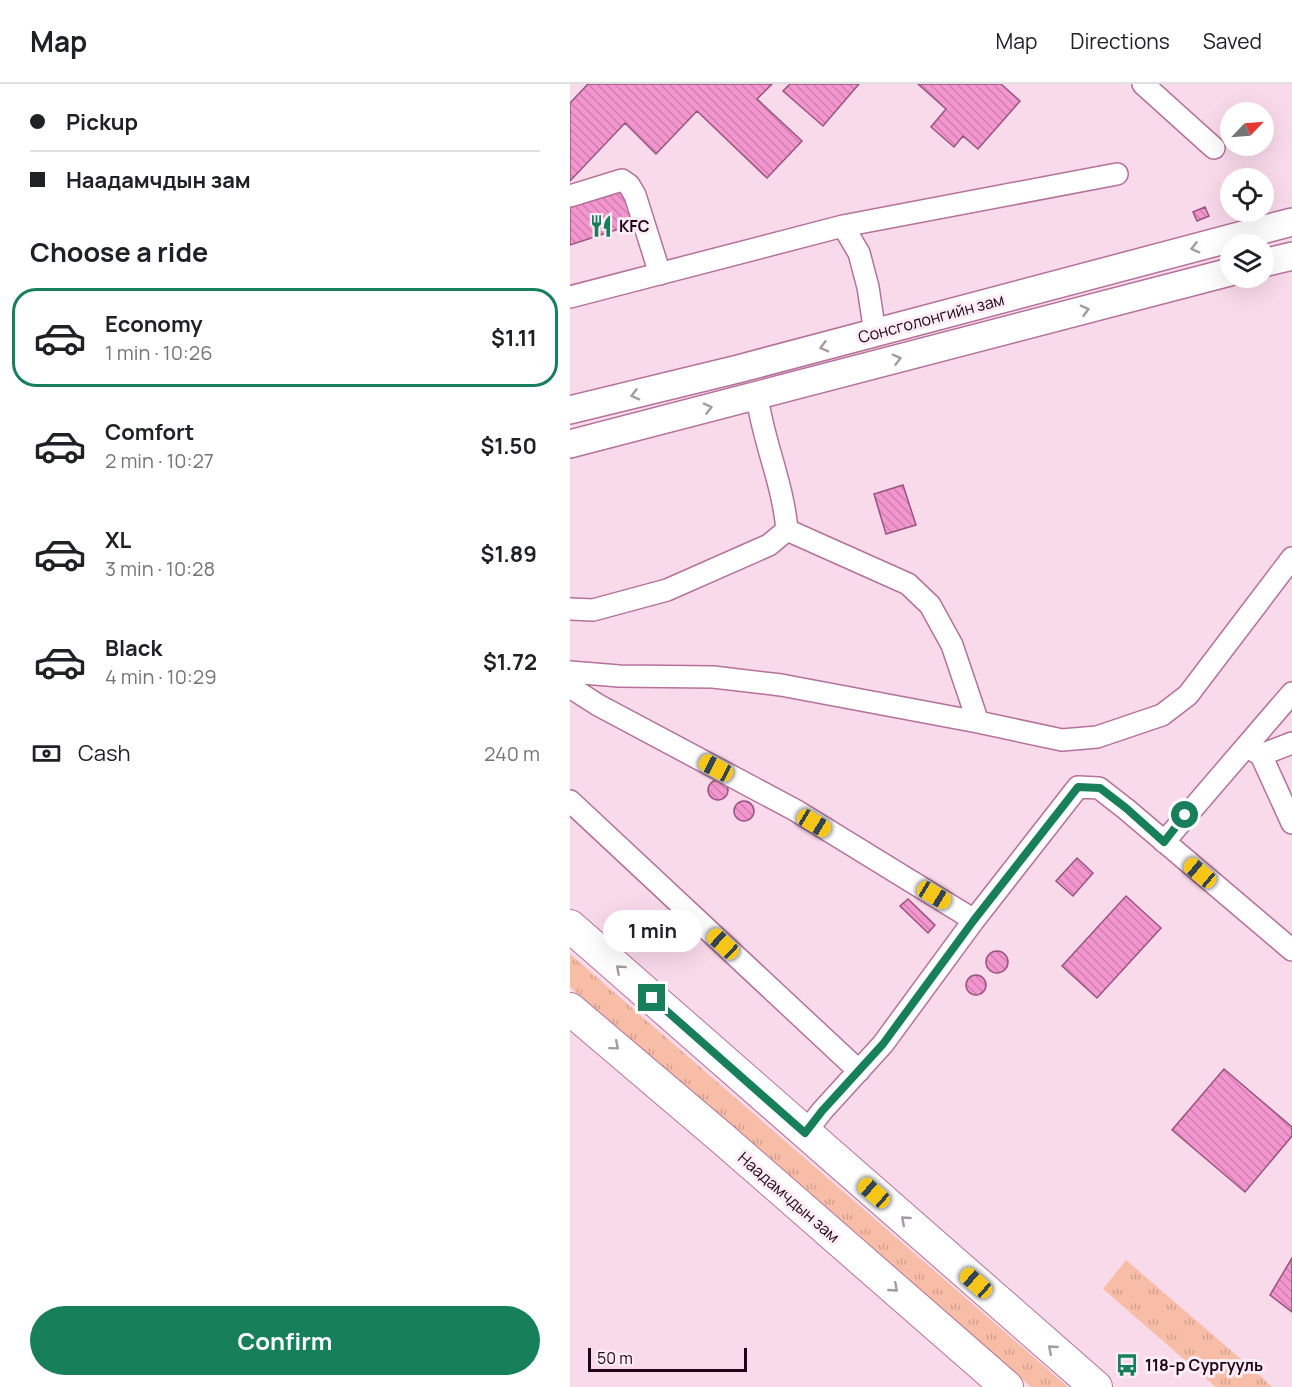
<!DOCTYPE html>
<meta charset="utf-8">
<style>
:root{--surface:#fff;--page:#f2f2f2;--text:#202124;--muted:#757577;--line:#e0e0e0;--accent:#17805b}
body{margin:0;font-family:Manrope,sans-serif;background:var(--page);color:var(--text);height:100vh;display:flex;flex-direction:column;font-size:22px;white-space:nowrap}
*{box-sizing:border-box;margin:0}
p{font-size:20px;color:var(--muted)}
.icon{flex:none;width:33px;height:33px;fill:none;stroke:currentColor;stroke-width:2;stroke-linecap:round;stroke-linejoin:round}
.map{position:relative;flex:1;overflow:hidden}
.drawer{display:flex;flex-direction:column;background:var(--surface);width:570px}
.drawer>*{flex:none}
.banner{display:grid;align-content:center;height:132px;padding:0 30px;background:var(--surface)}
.needle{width:39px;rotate:65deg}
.controls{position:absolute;left:650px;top:18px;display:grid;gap:12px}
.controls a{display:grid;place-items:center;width:54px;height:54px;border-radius:50%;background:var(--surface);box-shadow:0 6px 24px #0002;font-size:30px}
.scale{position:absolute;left:18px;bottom:15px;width:159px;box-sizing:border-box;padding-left:6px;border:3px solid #1f0616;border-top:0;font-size:16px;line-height:21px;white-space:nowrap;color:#1f0616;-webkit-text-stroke:4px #fcecf5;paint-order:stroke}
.end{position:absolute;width:27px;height:27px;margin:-14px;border:8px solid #17805b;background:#fff;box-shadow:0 0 0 3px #fff}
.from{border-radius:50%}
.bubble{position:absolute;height:42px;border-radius:21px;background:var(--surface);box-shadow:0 6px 24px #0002;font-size:20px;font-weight:700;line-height:42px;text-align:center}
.car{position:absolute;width:18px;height:36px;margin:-18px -9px;border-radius:8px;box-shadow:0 0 4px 2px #0007;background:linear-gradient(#f5c518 24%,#345 0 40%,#f5c518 0 76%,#345 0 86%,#f5c518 0)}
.banner b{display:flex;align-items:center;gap:21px;height:57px;font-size:22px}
.banner b+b{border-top:2px solid var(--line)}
.banner i{width:15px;height:15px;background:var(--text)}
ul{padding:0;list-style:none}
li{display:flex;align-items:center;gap:18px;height:99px;margin:0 12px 9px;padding:0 18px;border:3px solid transparent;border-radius:24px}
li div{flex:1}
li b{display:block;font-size:22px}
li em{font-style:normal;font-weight:700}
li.current{border-color:var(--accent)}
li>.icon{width:54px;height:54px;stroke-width:1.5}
h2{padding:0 30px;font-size:27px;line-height:72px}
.pay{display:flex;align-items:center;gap:15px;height:66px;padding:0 30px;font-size:22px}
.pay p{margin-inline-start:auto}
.button{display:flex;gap:12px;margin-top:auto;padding:12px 30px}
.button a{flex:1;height:69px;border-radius:36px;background:var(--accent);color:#fff;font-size:24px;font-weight:700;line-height:69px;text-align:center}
header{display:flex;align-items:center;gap:36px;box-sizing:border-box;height:84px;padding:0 30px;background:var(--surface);border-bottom:2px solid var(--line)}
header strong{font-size:28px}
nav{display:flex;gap:33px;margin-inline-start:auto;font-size:21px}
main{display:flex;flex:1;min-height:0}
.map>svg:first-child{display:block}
.grass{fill:url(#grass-tufts)}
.building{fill:url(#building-back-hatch);stroke:#97557d;stroke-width:1.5}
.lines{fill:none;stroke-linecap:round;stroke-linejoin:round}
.minor-casing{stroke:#b5719a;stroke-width:24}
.major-casing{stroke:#b5719a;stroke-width:30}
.highway-casing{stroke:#b5719a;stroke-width:34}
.minor{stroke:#fff;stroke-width:21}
.major{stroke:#fff;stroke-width:27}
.highway{stroke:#fff;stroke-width:32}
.oneway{stroke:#a59ba2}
.route{stroke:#17805b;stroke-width:8}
.labels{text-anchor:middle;stroke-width:6;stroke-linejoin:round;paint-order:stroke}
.poi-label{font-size:16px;font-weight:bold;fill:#1f0616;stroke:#fcecf5;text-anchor:start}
.street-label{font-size:16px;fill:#1f0616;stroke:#fcecf5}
</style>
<header>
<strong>Map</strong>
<nav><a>Map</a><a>Directions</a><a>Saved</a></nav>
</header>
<main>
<section class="drawer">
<div class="banner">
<b><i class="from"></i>Pickup</b>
<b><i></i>Наадамчдын зам</b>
</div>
<h2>Choose a ride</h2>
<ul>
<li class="current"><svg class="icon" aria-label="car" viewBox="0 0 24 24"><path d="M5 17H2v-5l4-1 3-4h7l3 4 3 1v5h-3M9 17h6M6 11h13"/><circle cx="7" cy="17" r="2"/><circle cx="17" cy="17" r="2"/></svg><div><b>Economy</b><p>1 min · 10:26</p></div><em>$1.11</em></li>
<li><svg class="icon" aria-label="car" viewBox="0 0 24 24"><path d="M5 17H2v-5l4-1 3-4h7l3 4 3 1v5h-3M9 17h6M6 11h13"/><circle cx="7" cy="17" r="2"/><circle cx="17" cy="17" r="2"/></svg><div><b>Comfort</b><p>2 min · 10:27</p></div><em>$1.50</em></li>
<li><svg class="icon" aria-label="car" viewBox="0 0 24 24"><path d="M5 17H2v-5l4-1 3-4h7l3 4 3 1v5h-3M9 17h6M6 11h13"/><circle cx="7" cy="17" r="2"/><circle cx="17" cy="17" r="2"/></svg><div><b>XL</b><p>3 min · 10:28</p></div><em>$1.89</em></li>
<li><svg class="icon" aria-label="car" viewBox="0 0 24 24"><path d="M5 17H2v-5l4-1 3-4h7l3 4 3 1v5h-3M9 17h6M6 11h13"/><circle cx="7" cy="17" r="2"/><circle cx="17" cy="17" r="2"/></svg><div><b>Black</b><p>4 min · 10:29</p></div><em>$1.72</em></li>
</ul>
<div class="pay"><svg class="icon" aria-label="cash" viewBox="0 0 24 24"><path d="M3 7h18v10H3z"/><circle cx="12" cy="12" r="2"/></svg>Cash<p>240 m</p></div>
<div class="button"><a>Confirm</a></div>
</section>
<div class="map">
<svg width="722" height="1303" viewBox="0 0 722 1303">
<defs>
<pattern id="grass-tufts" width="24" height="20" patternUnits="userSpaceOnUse" patternTransform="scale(1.5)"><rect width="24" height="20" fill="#f7bda6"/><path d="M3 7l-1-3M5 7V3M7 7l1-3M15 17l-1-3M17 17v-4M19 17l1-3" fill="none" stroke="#d3a18e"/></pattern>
<pattern id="building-back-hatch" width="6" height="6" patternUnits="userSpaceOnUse" patternTransform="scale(1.5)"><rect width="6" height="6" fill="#f395ce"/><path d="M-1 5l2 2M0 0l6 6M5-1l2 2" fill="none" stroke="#d07fb0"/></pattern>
</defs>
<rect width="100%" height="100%" fill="#f9daeb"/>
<!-- grass -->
<path class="grass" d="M0 870 498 1303H461L0 903Z
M556 1176 687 1289 702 1303H646L533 1205Z"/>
<!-- building -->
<path class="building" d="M18 0H202L187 15 232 57 197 94 127 27 86 70 55 39 0 97V19Z
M220 0H289L253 42 213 7Z
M348 0H431L450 17 408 65 393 52 384 63 361 43 376 25Z
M51 99 64 140 0 161V116Z
M635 123 639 132 627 137 623 128Z
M333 401 346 441 316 450 304 410Z
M138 706a10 10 0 1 1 20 0a10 10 0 1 1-20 0Z
M164 727a10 10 0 1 1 20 0a10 10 0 1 1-20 0Z
M507 774 523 789 503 812 486 797Z
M556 812 591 844 527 914 492 882Z
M338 815 365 841 358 849 330 822Z
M416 878a11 11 0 1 1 22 0a11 11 0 1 1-22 0Z
M396 901a10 10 0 1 1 20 0a10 10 0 1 1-20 0Z
M654 985 722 1043V1052L675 1108 602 1046Z
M722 1174V1228L700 1211Z"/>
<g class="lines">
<!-- minor casing -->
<g class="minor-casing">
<path id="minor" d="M573 0 644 64
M0 112 52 96 59 101 65 111 90 190
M273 142 289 169 298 203 305 249
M0 213 273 142 547 90
M217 446 338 500 360 521 382 561 408 638
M0 525 23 526 97 506 199 461 217 446C213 399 193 357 187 312
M0 588 49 592 143 593 211 601 408 638 492 656 527 653 592 631 618 611 722 474
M0 603 28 621 225 726 404 836
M679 664 691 671 722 659
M691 671 722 739
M0 717 289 987
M594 758 722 609
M235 1049 252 1027 313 960 404 836 508 703 529 704 556 725 722 866"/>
</g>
<!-- major casing -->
<g class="major-casing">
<path id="major" d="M693 179 722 172
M0 326 168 285 722 138
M0 360 660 188"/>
</g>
<!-- highway casing -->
<g class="highway-casing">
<path id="highway" d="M0 842 526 1303
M0 925 153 1055 437 1303"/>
</g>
<!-- minor -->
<use href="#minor" class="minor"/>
<!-- major -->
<use href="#major" class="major"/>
<!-- highway -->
<use href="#highway" class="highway"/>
</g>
<!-- one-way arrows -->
<defs><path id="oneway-chevron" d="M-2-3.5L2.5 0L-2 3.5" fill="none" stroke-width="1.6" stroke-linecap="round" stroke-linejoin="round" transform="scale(1.5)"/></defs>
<g class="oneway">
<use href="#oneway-chevron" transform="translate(625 164) rotate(165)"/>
<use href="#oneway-chevron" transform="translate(515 226) rotate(-15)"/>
<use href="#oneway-chevron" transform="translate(254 263) rotate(165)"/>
<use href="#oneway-chevron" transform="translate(327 275) rotate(-15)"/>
<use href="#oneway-chevron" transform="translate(65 311) rotate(166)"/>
<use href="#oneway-chevron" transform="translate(138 324) rotate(-14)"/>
<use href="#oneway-chevron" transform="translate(50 885) rotate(-138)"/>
<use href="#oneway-chevron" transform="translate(45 962) rotate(40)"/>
<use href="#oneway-chevron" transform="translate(335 1136) rotate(-139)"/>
<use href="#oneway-chevron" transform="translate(324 1204) rotate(41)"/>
<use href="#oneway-chevron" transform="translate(482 1265) rotate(-139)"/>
</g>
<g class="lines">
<!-- route -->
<path class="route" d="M82 914 235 1049 252 1027 313 960 404 836 508 703 530 704 556 724 594 758 615 731"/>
</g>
<!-- icons -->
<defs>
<g id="restaurant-bare" transform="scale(1.8)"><path d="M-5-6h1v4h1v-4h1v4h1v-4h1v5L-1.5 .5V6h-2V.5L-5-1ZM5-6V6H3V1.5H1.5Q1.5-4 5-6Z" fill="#17805b" stroke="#fcecf5" stroke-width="2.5" paint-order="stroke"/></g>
<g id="bus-bare" transform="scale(1.8)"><path d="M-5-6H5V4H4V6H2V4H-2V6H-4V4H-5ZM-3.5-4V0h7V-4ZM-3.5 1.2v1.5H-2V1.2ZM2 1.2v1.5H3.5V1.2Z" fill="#17805b" stroke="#fcecf5" stroke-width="2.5" paint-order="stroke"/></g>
</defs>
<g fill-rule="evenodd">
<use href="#restaurant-bare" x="31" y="142"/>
<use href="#bus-bare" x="557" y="1281"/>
</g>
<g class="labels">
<!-- poi labels -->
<g class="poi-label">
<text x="49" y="148">KFC</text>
<text x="575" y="1287">118-р Сургууль</text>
</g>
<!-- street labels -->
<g class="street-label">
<text transform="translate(361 234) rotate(-15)" y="6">Сонсголонгийн зам</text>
<text transform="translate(219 1113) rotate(41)" y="6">Наадамчдын зам</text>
</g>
</g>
</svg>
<div class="controls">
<a><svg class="needle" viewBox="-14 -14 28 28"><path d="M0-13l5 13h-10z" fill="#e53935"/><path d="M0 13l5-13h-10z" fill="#757577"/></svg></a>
<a><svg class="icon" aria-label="locate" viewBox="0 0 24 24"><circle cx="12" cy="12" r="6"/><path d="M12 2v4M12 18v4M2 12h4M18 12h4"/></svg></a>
<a><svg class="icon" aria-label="layers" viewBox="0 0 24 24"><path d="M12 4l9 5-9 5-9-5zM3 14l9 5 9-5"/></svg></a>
</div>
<div class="scale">50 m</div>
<i class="end from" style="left:615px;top:731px"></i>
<i class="end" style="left:82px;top:914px"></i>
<div class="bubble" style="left:33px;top:826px;width:99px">1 min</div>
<i class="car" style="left:146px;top:684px;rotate:298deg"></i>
<i class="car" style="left:244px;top:739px;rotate:121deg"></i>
<i class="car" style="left:630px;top:789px;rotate:310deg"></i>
<i class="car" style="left:364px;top:811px;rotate:121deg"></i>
<i class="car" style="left:153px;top:860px;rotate:313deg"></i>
<i class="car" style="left:304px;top:1109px;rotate:311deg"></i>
<i class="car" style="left:406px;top:1199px;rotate:311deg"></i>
</div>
</main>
